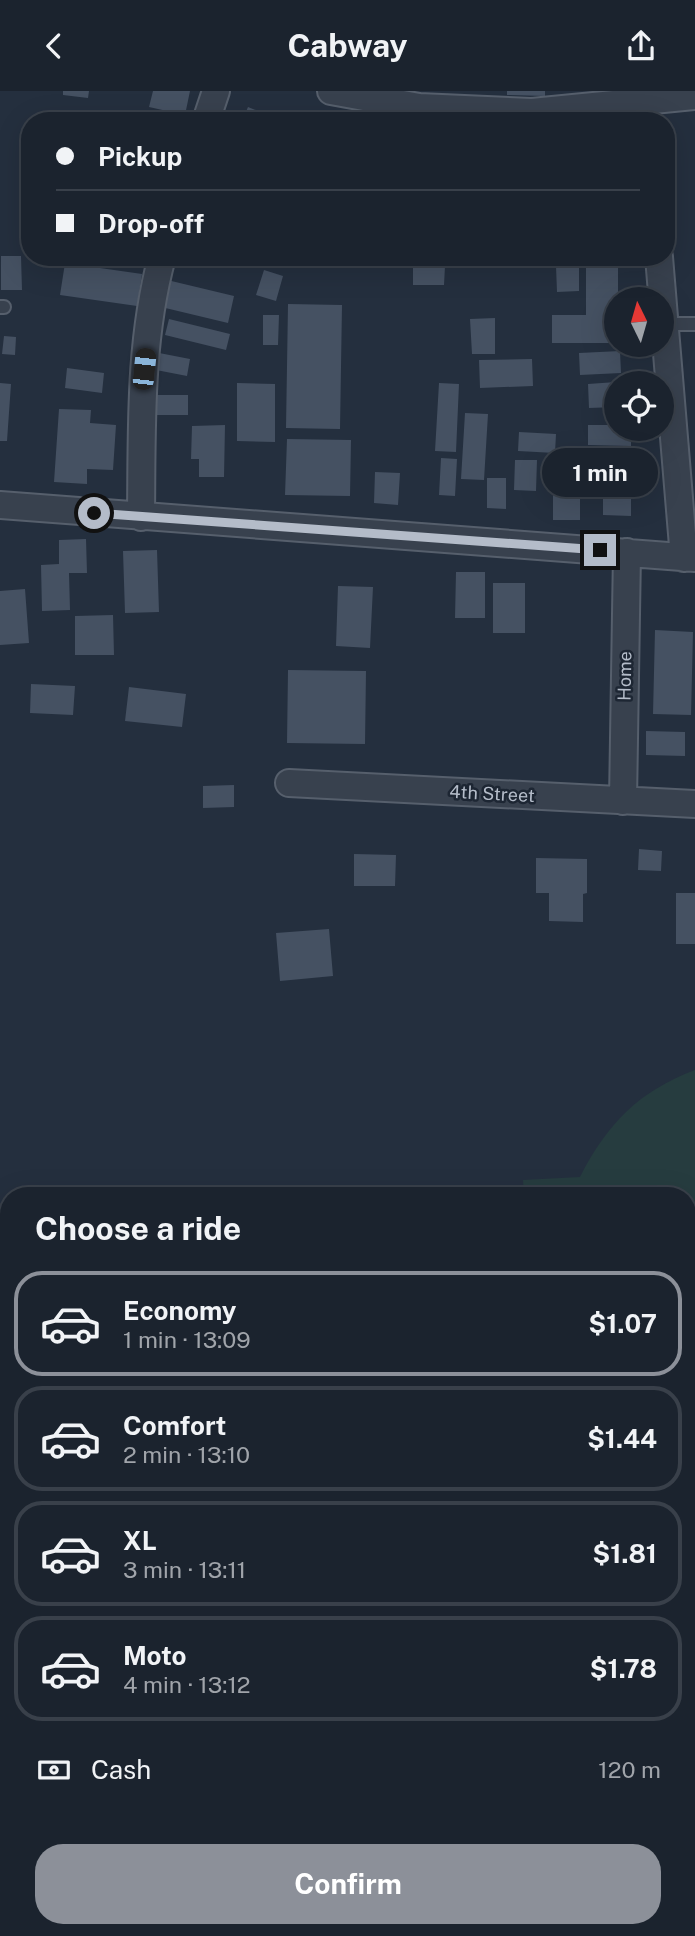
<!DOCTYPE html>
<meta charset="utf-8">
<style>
:root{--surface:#1b232e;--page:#282f3a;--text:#f1f3f6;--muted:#a0a4aa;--line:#39404a;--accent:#8c9099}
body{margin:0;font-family:"Public Sans",sans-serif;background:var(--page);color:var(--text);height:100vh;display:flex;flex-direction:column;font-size:26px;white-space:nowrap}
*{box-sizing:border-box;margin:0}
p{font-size:23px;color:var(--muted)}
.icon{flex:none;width:38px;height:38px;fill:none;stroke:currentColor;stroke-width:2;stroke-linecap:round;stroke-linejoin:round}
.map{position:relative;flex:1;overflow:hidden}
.drawer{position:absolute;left:0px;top:1096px;width:696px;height:751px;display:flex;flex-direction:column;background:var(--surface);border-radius:28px 28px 0 0;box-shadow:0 7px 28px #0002,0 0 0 2px var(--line)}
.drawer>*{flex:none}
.top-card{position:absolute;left:21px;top:21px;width:654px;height:154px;border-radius:28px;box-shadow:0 7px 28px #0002,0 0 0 2px var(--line);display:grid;align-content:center;height:154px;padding:0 35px;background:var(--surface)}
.needle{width:46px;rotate:355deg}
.fabs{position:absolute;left:604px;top:196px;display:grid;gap:14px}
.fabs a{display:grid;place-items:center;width:70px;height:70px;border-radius:50%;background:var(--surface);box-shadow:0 7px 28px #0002,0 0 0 2px var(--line);font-size:35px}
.end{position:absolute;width:32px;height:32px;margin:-16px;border:9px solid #b4bcc9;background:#111;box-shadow:0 0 0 4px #111}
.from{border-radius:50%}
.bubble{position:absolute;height:49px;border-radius:24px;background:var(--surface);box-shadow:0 7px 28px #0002,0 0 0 2px var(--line);font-size:23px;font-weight:700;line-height:49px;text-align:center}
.car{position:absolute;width:21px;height:42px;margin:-21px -10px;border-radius:9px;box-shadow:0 0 5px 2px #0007;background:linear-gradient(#222 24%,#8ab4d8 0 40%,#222 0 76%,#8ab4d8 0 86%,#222 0)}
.top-card b{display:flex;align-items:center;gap:24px;height:66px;font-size:26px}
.top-card b+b{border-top:2px solid var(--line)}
.top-card i{width:18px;height:18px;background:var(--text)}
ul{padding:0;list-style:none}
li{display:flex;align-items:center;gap:21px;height:105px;margin:0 14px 10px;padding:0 21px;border:4px solid var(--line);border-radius:28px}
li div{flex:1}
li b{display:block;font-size:26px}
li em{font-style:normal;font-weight:700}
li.active{border-color:var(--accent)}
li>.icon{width:63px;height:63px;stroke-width:1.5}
h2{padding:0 35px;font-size:32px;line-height:84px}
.pay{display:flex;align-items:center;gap:18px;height:77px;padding:0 35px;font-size:26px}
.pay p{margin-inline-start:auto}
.action{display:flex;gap:14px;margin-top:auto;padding:14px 35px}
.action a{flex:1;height:80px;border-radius:28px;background:var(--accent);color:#fff;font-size:28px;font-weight:700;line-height:80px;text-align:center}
header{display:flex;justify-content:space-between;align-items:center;height:91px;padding:0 35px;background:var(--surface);font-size:32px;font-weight:700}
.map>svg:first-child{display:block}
.green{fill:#263c3f}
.building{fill:#455162}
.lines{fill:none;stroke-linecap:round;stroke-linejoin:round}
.service-casing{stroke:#565f6c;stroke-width:16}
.minor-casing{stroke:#565f6c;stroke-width:30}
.service{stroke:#38414e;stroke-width:12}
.minor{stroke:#38414e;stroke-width:26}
.route{stroke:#b4bcc9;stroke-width:9}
.labels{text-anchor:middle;stroke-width:5;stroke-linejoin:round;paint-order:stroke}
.street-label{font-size:18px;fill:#b4bcc9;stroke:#1d2633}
</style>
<header><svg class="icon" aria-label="back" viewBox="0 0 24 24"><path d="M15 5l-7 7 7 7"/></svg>Cabway<svg class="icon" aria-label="share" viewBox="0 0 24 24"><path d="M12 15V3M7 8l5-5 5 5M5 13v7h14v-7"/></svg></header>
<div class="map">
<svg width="695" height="1845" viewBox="0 0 695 1845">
<rect width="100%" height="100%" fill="#242f3e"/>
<!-- green -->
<path class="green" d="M695 979V1698L688 1694V1104H524L523 1089 580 1086C607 1033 639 1000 695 979Z"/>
<!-- building -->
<path class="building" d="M63 0H89L88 7 63 4Z
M153 0H190L185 24 149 16Z
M507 0H545V5L507 4Z
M248 16 276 27 275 30H242Z
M1 165H21L22 199H1Z
M65 172 142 183 137 215 60 204Z
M586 172H618V208H616V226H610V252H552V224H586Z
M413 175H445L444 194H413Z
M556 175H579V200L557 201Z
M264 179 283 185 276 210 256 204Z
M163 188 234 205 228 232 157 215Z
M288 213 342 214 340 338 286 337Z
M263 224H279L278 254H263Z
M495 227V263H472L470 228Z
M169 228 230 243 226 259 165 244Z
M4 245 16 246 15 264 2 263Z
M620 260 621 282 580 284 579 262Z
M154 261 190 268 187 285 151 278Z
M532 268 533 295 480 297 479 269Z
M67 277 104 282 102 302 65 297Z
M616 291V316L589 317 588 293Z
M0 292 11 293 7 350H0Z
M237 292 275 293V351L237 350Z
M439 292 459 293 456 361 435 360Z
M152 304H188V324H152Z
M59 318 91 319 90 332 116 334 113 379 87 378V393L54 391Z
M465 322 488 323 484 389 461 388Z
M225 334 224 386H199V368H191L192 335Z
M588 334H616V338H631V355L588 354Z
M519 341 556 343 555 362 518 360Z
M287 348 351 349 350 405 285 404Z
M584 362H620V398L584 397Z
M441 367 457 368 455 405 439 404Z
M515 369H537L536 400 514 399Z
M375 381 400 382 398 414 374 412Z
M487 387H506V418L487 417Z
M553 400H580V429H553Z
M603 404 631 405V425L603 424Z
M86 448 87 482H69L70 519 42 520 41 474 59 473V449Z
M157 459 159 521 125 522 123 460Z
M456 481H485V527H455Z
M493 492H525V542H493Z
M338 495 373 496 370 557 336 555Z
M25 498 29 552 0 554V500Z
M113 524 114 564H75V525Z
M655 539 693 541 691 624 653 623Z
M288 579 366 580 365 653 287 652Z
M31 593 75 595 73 624 30 622Z
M129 596 186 603 182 636 125 630Z
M646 640 685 641V665L646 664Z
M234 694V716L203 717V695Z
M639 758 662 760 661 780 638 779Z
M354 763 396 764 395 795H354Z
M536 767 587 768V802L583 803V831L549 830V802H536Z
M676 802H695V853H676Z
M329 838 333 885 280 890 276 842Z
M412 1097V1104H372L371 1099Z
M9 1575V1619L0 1621V1578Z
M1 1728 9 1753V1767L0 1770Z
M121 1838H143L146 1845H100Z"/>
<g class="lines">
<!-- service casing -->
<g class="service-casing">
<path id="service" d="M0 216H4
M664 233H695"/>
</g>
<!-- minor casing -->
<g class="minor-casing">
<path id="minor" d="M331 0 419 16 532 21 695 5
M206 30 216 0
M659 166 684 467
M0 414 695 467
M141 426C142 339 139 251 162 166
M289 692 695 713
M623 710 627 461
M0 1403H9
M688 1814 695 1813
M478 1838 479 1845
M359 1845 388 1838"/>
</g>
<!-- service -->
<use href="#service" class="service"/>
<!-- minor -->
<use href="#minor" class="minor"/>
</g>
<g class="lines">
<!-- route -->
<path class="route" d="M94 422 600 459"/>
</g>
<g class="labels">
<!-- street labels -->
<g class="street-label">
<text transform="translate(625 585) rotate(-89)" y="6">Home</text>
<text transform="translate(492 703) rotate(3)" y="6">4th Street</text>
</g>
</g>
</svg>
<div class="fabs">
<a><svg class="needle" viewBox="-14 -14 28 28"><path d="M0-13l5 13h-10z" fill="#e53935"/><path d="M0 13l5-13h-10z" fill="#a0a4aa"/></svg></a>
<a><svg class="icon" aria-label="locate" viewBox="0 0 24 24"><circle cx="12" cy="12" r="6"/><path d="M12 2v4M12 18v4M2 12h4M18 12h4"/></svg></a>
</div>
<i class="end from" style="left:94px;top:422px"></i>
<i class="end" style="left:600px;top:459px"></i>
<div class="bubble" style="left:542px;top:357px;width:116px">1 min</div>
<i class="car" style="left:144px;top:278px;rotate:6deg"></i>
<div class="top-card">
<b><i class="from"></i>Pickup</b>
<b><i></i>Drop-off</b>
</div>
<section class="drawer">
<h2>Choose a ride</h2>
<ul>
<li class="active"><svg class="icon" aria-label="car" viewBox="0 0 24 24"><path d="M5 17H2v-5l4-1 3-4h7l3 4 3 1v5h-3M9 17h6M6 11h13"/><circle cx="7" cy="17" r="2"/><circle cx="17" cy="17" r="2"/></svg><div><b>Economy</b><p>1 min · 13:09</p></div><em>$1.07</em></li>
<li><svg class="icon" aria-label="car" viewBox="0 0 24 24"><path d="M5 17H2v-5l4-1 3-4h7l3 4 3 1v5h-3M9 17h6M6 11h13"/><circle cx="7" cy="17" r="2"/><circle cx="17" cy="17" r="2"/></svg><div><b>Comfort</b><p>2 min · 13:10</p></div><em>$1.44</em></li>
<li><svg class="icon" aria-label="car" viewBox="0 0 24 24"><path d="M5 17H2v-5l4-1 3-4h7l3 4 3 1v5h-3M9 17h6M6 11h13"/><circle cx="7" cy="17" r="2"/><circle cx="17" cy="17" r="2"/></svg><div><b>XL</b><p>3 min · 13:11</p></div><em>$1.81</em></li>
<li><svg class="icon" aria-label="car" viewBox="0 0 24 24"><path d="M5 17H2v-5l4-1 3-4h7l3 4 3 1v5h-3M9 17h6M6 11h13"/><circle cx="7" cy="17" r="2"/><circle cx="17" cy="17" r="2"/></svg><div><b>Moto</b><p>4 min · 13:12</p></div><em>$1.78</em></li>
</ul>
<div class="pay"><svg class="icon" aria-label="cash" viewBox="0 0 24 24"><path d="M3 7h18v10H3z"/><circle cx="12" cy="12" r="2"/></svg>Cash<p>120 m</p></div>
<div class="action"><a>Confirm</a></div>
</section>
</div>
